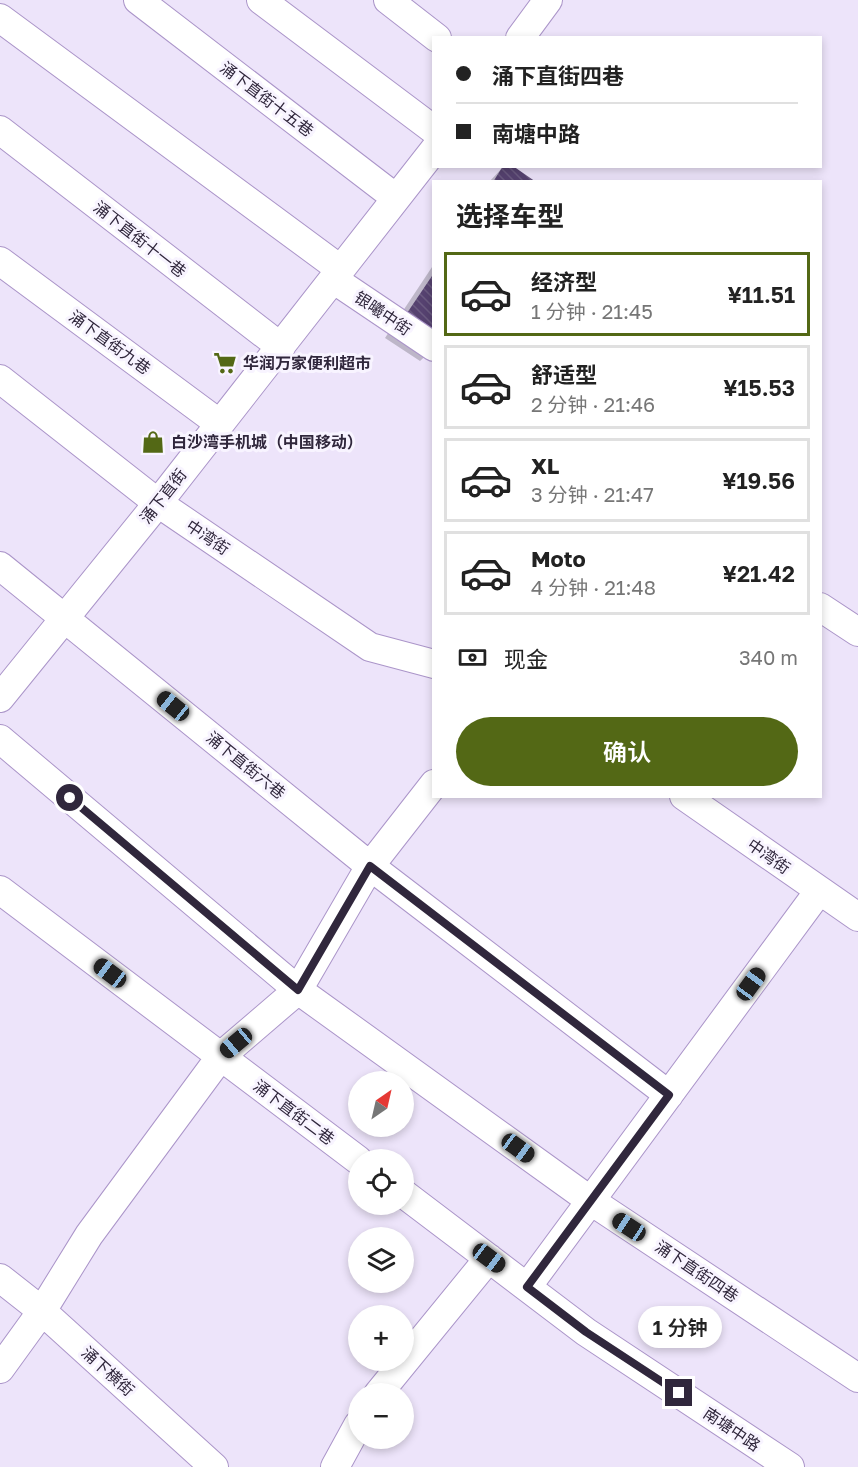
<!DOCTYPE html>
<html lang="zh">
<meta charset="utf-8">
<style>
:root{--surface:#fff;--page:#f2f2f2;--text:#222;--muted:#767676;--line:#e0e0e0;--accent:#536815}
body{margin:0;font-family:"Golos Text","Noto Sans SC",sans-serif;background:var(--page);color:var(--text);height:100vh;display:flex;flex-direction:column;font-size:22px;white-space:nowrap}
*{box-sizing:border-box;margin:0}
p{font-size:20px;color:var(--muted)}
.icon{flex:none;width:33px;height:33px;fill:none;stroke:currentColor;stroke-width:2;stroke-linecap:round;stroke-linejoin:round}
.map{position:relative;flex:1;overflow:hidden}
.side{position:absolute;left:432px;top:180px;width:390px;height:618px;display:flex;flex-direction:column;background:var(--surface);border-radius:0px;box-shadow:0 3px 9px #0003}
.side>*{flex:none}
.guide{position:absolute;left:432px;top:36px;width:390px;height:132px;border-radius:0px;box-shadow:0 3px 9px #0003;display:grid;align-content:center;height:132px;padding:0 24px;background:var(--surface)}
.needle{width:39px;rotate:34deg}
.controls{position:absolute;left:348px;top:1071px;display:grid;gap:12px}
.controls a{display:grid;place-items:center;width:66px;height:66px;border-radius:50%;background:var(--surface);box-shadow:0 3px 9px #0003;font-size:30px}
.end{position:absolute;width:27px;height:27px;margin:-14px;border:8px solid #30273c;background:#fff;box-shadow:0 0 0 3px #fff}
.from{border-radius:50%}
.bubble{position:absolute;height:42px;border-radius:21px;background:var(--surface);box-shadow:0 3px 9px #0003;font-size:20px;font-weight:600;line-height:42px;text-align:center}
.car{position:absolute;width:18px;height:36px;margin:-18px -9px;border-radius:8px;box-shadow:0 0 4px 2px #0007;background:linear-gradient(#222 24%,#8ab4d8 0 40%,#222 0 76%,#8ab4d8 0 86%,#222 0)}
.guide b{display:flex;align-items:center;gap:21px;height:57px;font-size:22px}
.guide b+b{border-top:2px solid var(--line)}
.guide i{width:15px;height:15px;background:var(--text)}
ul{padding:0;list-style:none}
li{display:flex;align-items:center;gap:18px;height:84px;margin:0 12px 9px;padding:0 12px;border:3px solid var(--line);border-radius:0px}
li div{flex:1}
li b{display:block;font-size:22px}
li em{font-style:normal;font-weight:600}
li.on{border-color:var(--accent)}
li>.icon{width:54px;height:54px;stroke-width:1.5}
h2{padding:0 24px;font-size:27px;line-height:72px}
.pay{display:flex;align-items:center;gap:15px;height:66px;padding:0 24px;font-size:22px}
.pay p{margin-inline-start:auto}
.cta{display:flex;gap:12px;margin-top:auto;padding:12px 24px}
.cta a{flex:1;height:69px;border-radius:36px;background:var(--accent);color:#fff;font-size:24px;font-weight:600;line-height:69px;text-align:center}
.map>svg:first-child{display:block}
.shadow{fill:#0003}
.building{fill:url(#building-back-hatch)}
.lines{fill:none;stroke-linecap:round;stroke-linejoin:round}
.minor-casing{stroke:#ab95c9;stroke-width:30}
.minor{stroke:#fff;stroke-width:28}
.route{stroke:#30273c;stroke-width:8}
.labels{text-anchor:middle;stroke-width:6;stroke-linejoin:round;paint-order:stroke}
.street-label{font-size:16px;fill:#30273c;stroke:#f8f4ff}
.poi-label{font-size:16px;font-weight:bold;fill:#30273c;stroke:#f8f4ff;text-anchor:start}
</style>
<div class="map">
<svg width="858" height="1467" viewBox="0 0 858 1467">
<defs>
<pattern id="building-back-hatch" width="6" height="6" patternUnits="userSpaceOnUse" patternTransform="scale(1.5)"><rect width="6" height="6" fill="#564270"/><path d="M-1 5l2 2M0 0l6 6M5-1l2 2" fill="none" stroke="#6b5b81"/></pattern>
</defs>
<rect width="100%" height="100%" fill="#ede4fa"/>
<!-- shadow -->
<path class="shadow" d="M504 166 534 182H489Z
M434 264V348L420 361 385 338Z"/>
<!-- building -->
<path class="building" d="M503 166H513L536 182H493Z
M434 273V335L405 316Z"/>
<g class="lines">
<!-- minor casing -->
<g class="minor-casing">
<path id="minor" d="M138 0 396 198
M261 0 434 130
M388 0 437 38
M0 18 340 269
M520 38 548 0
M0 130 281 347
M0 261 220 424
M333 279 434 347
M0 379 158 503 370 647 434 664
M0 566 370 866 669 1095
M820 607 858 632
M0 698 158 503 434 150
M0 739 298 990 591 1201 858 1378
M684 796 858 917
M0 890 358 1160
M404 1194 586 1332 790 1467
M0 1278 42 1311 214 1467
M527 1287 819 891
M0 1369 42 1311 89 1235 221 1056 298 990 370 866 434 784
M378 1394 489 1258
M335 1467 358 1425"/>
</g>
<!-- minor -->
<use href="#minor" class="minor"/>
</g>
<g class="lines">
<!-- route -->
<path class="route" d="M70 798 298 990 370 866 669 1095 527 1287 586 1332 679 1393"/>
</g>
<!-- icons -->
<defs>
<g id="supermarket-bare" transform="scale(1.8)"><path d="M-6-5.5h2.5l.6 2H6L4.5 2H-2.5L-4.4-4H-6ZM-1.5 3.2a1.3 1.3 0 1 0 .1 0ZM3 3.2a1.3 1.3 0 1 0 .1 0Z" fill="#536815" stroke="#f8f4ff" stroke-width="2.5" paint-order="stroke"/></g>
<g id="shop-bare" transform="scale(1.8)"><path d="M-5-2.5h2.3a2.7 3.5 0 0 1 5.4 0H5L5.5 6h-11ZM-1.5-2.5h3a1.5 2.3 0 0 0-3 0Z" fill="#536815" stroke="#f8f4ff" stroke-width="2.5" paint-order="stroke"/></g>
</defs>
<g fill-rule="evenodd">
<use href="#supermarket-bare" x="225" y="363"/>
<use href="#shop-bare" x="153" y="442"/>
</g>
<g class="labels">
<!-- street labels -->
<g class="street-label">
<text transform="translate(267 99) rotate(37)" y="6">涌下直街十五巷</text>
<text transform="translate(140 239) rotate(38)" y="6">涌下直街十一巷</text>
<text transform="translate(383 313) rotate(34)" y="6">银曦中街</text>
<text transform="translate(110 342) rotate(36)" y="6">涌下直街九巷</text>
<text transform="translate(163 496) rotate(-52)" y="6">涌下直街</text>
<text transform="translate(208 537) rotate(34)" y="6">中湾街</text>
<text transform="translate(246 765) rotate(39)" y="6">涌下直街六巷</text>
<text transform="translate(769 856) rotate(35)" y="6">中湾街</text>
<text transform="translate(294 1112) rotate(37)" y="6">涌下直街二巷</text>
<text transform="translate(697 1271) rotate(34)" y="6">涌下直街四巷</text>
<text transform="translate(108 1371) rotate(42)" y="6">涌下横街</text>
<text transform="translate(732 1429) rotate(34)" y="6">南塘中路</text>
</g>
<!-- poi labels -->
<g class="poi-label">
<text x="243" y="369">华润万家便利超市</text>
<text x="171" y="448">白沙湾手机城（中国移动）</text>
</g>
</g>
</svg>
<div class="controls">
<a><svg class="needle" viewBox="-14 -14 28 28"><path d="M0-13l5 13h-10z" fill="#e53935"/><path d="M0 13l5-13h-10z" fill="#767676"/></svg></a>
<a><svg class="icon" aria-label="locate" viewBox="0 0 24 24"><circle cx="12" cy="12" r="6"/><path d="M12 2v4M12 18v4M2 12h4M18 12h4"/></svg></a>
<a><svg class="icon" aria-label="layers" viewBox="0 0 24 24"><path d="M12 4l9 5-9 5-9-5zM3 14l9 5 9-5"/></svg></a>
<a>+</a>
<a>−</a>
</div>
<i class="end from" style="left:70px;top:798px"></i>
<i class="end" style="left:679px;top:1393px"></i>
<div class="bubble" style="left:638px;top:1306px;width:84px">1 分钟</div>
<i class="car" style="left:173px;top:706px;rotate:309deg"></i>
<i class="car" style="left:110px;top:973px;rotate:307deg"></i>
<i class="car" style="left:751px;top:984px;rotate:36deg"></i>
<i class="car" style="left:236px;top:1043px;rotate:230deg"></i>
<i class="car" style="left:518px;top:1148px;rotate:126deg"></i>
<i class="car" style="left:629px;top:1227px;rotate:303deg"></i>
<i class="car" style="left:489px;top:1258px;rotate:127deg"></i>
<div class="guide">
<b><i class="from"></i>涌下直街四巷</b>
<b><i></i>南塘中路</b>
</div>
<section class="side">
<h2>选择车型</h2>
<ul>
<li class="on"><svg class="icon" aria-label="car" viewBox="0 0 24 24"><path d="M5 17H2v-5l4-1 3-4h7l3 4 3 1v5h-3M9 17h6M6 11h13"/><circle cx="7" cy="17" r="2"/><circle cx="17" cy="17" r="2"/></svg><div><b>经济型</b><p>1 分钟 · 21:45</p></div><em>¥11.51</em></li>
<li><svg class="icon" aria-label="car" viewBox="0 0 24 24"><path d="M5 17H2v-5l4-1 3-4h7l3 4 3 1v5h-3M9 17h6M6 11h13"/><circle cx="7" cy="17" r="2"/><circle cx="17" cy="17" r="2"/></svg><div><b>舒适型</b><p>2 分钟 · 21:46</p></div><em>¥15.53</em></li>
<li><svg class="icon" aria-label="car" viewBox="0 0 24 24"><path d="M5 17H2v-5l4-1 3-4h7l3 4 3 1v5h-3M9 17h6M6 11h13"/><circle cx="7" cy="17" r="2"/><circle cx="17" cy="17" r="2"/></svg><div><b>XL</b><p>3 分钟 · 21:47</p></div><em>¥19.56</em></li>
<li><svg class="icon" aria-label="car" viewBox="0 0 24 24"><path d="M5 17H2v-5l4-1 3-4h7l3 4 3 1v5h-3M9 17h6M6 11h13"/><circle cx="7" cy="17" r="2"/><circle cx="17" cy="17" r="2"/></svg><div><b>Moto</b><p>4 分钟 · 21:48</p></div><em>¥21.42</em></li>
</ul>
<div class="pay"><svg class="icon" aria-label="cash" viewBox="0 0 24 24"><path d="M3 7h18v10H3z"/><circle cx="12" cy="12" r="2"/></svg>现金<p>340 m</p></div>
<div class="cta"><a>确认</a></div>
</section>
</div>
